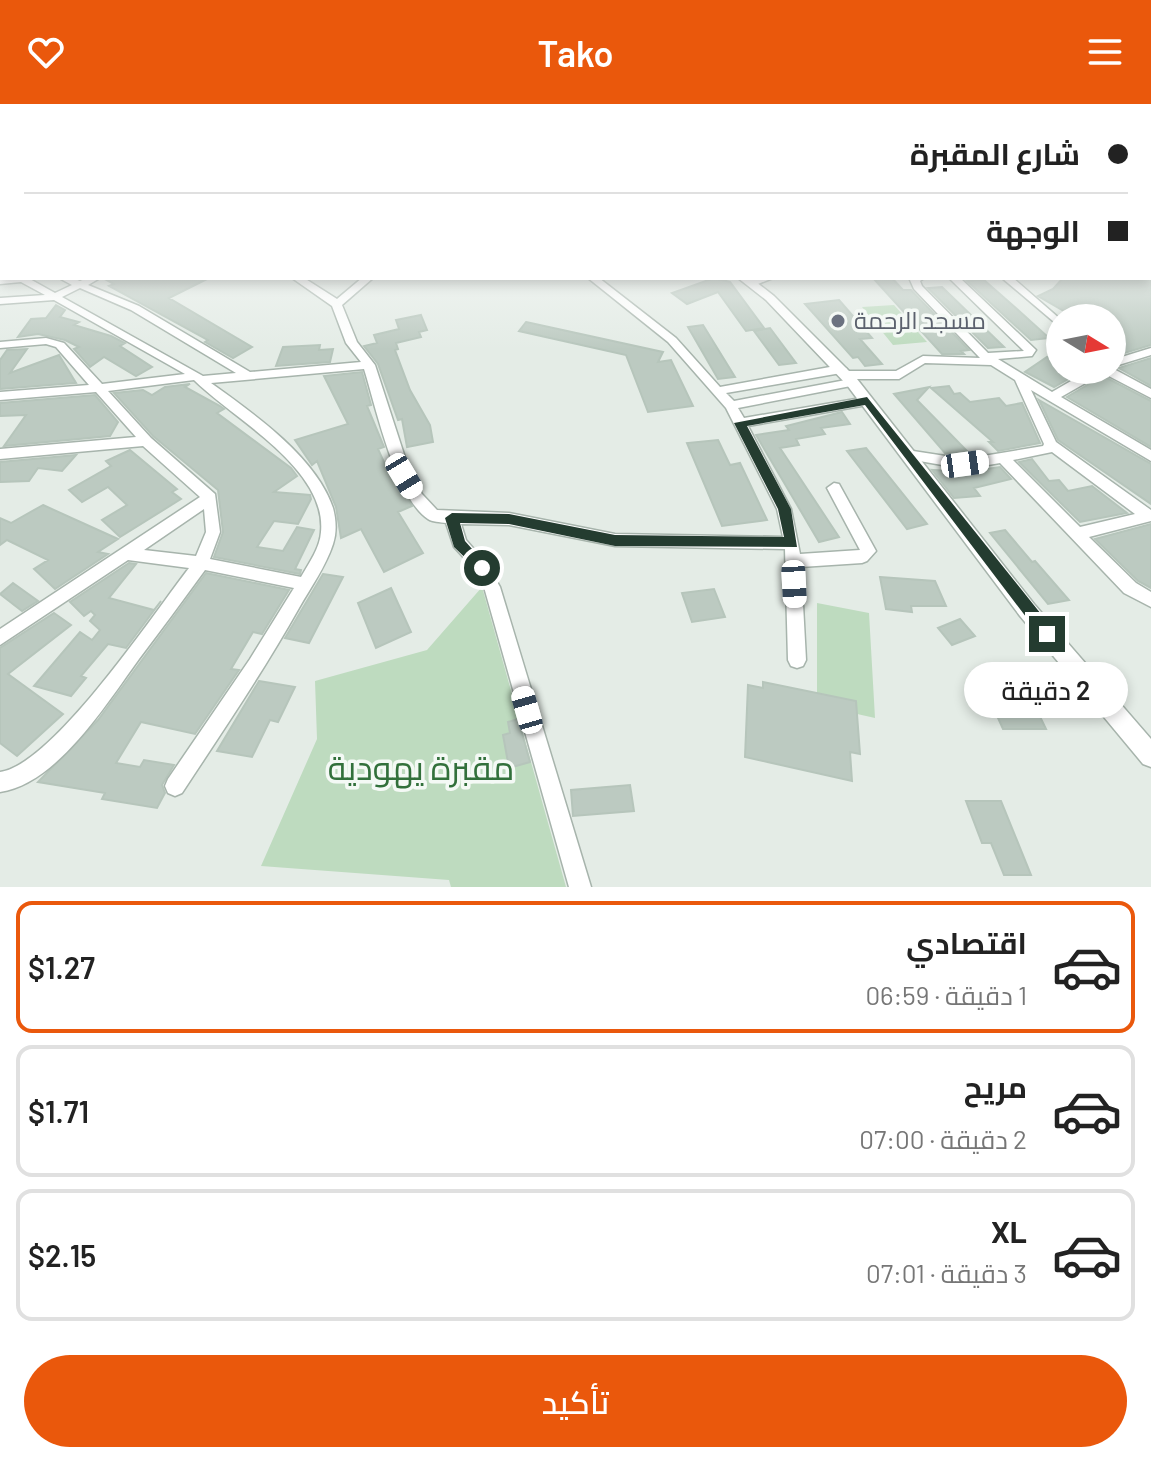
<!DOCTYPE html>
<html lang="ar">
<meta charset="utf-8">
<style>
:root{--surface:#fff;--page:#f6f6f6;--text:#222;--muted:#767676;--line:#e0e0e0;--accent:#ea580c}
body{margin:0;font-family:Barlow,Cairo,sans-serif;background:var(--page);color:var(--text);direction:rtl;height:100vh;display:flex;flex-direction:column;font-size:30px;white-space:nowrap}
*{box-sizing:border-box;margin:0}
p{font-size:26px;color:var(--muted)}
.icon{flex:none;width:44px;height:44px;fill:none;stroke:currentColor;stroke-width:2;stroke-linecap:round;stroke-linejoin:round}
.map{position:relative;height:783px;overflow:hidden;direction:ltr}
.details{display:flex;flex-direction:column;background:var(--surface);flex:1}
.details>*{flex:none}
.guide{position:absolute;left:0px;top:0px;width:1152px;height:176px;box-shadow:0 4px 12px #0003;direction:rtl;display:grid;align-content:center;height:176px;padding:0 24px;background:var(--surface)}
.needle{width:52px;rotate:100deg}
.controls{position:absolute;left:1046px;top:200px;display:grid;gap:16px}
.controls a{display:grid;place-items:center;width:80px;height:80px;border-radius:50%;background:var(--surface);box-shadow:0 4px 12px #0003;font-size:40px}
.end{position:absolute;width:36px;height:36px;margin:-18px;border:10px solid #243c30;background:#fff;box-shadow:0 0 0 4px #fff}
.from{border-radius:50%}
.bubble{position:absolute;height:56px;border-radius:28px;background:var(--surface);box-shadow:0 4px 12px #0003;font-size:26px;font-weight:600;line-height:56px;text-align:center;direction:rtl}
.car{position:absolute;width:24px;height:48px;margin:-24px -12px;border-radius:10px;box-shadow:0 0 6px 2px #0007;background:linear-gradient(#fff 24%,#345 0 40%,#fff 0 76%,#345 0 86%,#fff 0)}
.guide b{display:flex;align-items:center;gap:28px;height:76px;font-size:30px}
.guide b+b{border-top:2px solid var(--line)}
.guide i{width:20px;height:20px;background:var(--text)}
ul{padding:14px 0 0;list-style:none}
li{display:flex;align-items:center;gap:24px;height:132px;margin:0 16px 12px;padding:0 8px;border:4px solid var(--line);border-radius:16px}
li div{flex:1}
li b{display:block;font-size:30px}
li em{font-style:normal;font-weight:600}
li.active{border-color:var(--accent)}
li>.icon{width:72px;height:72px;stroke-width:1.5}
.button{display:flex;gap:16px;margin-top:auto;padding:16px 24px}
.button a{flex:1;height:92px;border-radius:48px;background:var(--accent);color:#fff;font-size:32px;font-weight:600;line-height:92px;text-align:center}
header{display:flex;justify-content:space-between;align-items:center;height:104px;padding:0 24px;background:var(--accent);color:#fff;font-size:36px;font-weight:600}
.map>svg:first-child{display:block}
.green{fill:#bedbbf}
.building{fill:#bccac1;stroke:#b6c5bb;stroke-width:2}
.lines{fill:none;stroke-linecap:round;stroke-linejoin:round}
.minor-casing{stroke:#a7b4ac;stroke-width:3}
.tertiary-casing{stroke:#a7b4ac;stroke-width:3}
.minor{fill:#fff;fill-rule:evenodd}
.tertiary{fill:#fff;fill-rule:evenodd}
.route{fill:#243c30}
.worship-dot{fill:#6b7280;stroke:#f4f9f5;stroke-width:3}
.labels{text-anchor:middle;stroke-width:7;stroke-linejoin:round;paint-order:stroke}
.far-worship-label{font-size:24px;fill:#5b616d;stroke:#f4f9f5;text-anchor:start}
.near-park-label{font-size:34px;fill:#32703b;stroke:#f4f9f5}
</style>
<header><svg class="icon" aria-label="menu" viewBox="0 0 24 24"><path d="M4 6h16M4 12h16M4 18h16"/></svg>Tako<svg class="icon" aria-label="heart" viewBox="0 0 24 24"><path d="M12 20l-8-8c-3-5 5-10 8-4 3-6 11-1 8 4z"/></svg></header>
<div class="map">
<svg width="1151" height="783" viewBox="0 0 1151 783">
<rect width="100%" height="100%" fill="#e4ece6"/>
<!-- green -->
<path class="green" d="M894 201 927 238 893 241 862 203Z
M482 483 566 783H451L449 776 261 762 317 635 315 577 427 546Z
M817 499 869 509 875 614 817 601Z"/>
<!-- building -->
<path class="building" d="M103 174H209L169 194 252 243 233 254 205 238 208 236 109 182 114 180Z
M714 174 730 178 764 224 746 227 718 188 687 200 672 189Z
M873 174H892L903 186H911L969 246 961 247 964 250H942Z
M1063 174H1151V241L1118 251 1112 247V214H1076L1038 192 1053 185Z
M984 176 1017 205 1049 234 1031 236 967 177Z
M942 183 1004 243 988 244 928 184Z
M839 196 872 234 860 235 882 260 865 262 858 253 853 254 805 200Z
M56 201 65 206 60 213 79 218 74 221 111 232 125 239 120 242 152 263 136 272 104 253 90 263 74 245 79 243 65 236 38 230 18 233 31 215 46 214Z
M421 211 427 226 419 228 421 233 396 239 398 245 395 246 410 286 430 321 433 338 407 343 402 315 398 316 378 260 364 242 377 239 374 231 399 225 396 216Z
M526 218 663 248 658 258 671 256 693 302 648 308 626 251 519 227Z
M703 221 735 273 718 275 688 223Z
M770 224 796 259 779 261 754 227Z
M320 241 319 246 333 245 330 258 276 262 283 243Z
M27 245 10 269 59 251 76 279 0 285V256L7 246Z
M1047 253 1060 260V266H1084L1054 283 1025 268Z
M1151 254V282L1119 264Z
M362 268 371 301 367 302 384 343 378 345 392 376 396 374 412 402 398 408 423 449 384 468 361 425 341 434 336 403 317 357 312 361 295 336 348 320 324 272Z
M1103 272 1151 297V343L1067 293Z
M190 280 185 283 220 302 224 305 217 309 291 364 297 372 274 388 310 391 311 395 298 420 274 417 257 443 283 447 297 423 314 426 295 465 301 466 300 470 214 453 223 428 218 386 153 332 114 289 143 286 152 291 165 283Z
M949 282 954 290 960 289 970 298 999 294 1006 302 1022 299 1040 339 998 347 989 338H993L931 284Z
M929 283 917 296 971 351 945 349 894 290Z
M95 291 118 318 110 332 4 342 26 311 0 312V299Z
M1039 296 1151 360V400L1058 336Z
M842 308 850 320 821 324 825 330 796 335 799 341 780 344 839 433 819 438 756 331 789 326 786 322Z
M718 336 730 361 740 359 767 416 722 422 687 339Z
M866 344 927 420 907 425 847 347Z
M130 346 177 385 172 388 181 395 120 433 102 416 127 401 108 383 82 398 69 386 111 362 106 357Z
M76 351 62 367 38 364 29 377 0 378V358Z
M1032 355 1049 377 1059 376 1068 387 1092 382 1127 409 1080 418 1019 358Z
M1000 363 1011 375 974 384 980 392 954 394 932 366 966 368Z
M43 401 118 435 98 448 108 450 55 485 34 465 48 456 7 436 0 441V414L11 419Z
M1151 420V484L1138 477 1095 435Z
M1005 426 1032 458 1035 457 1069 496 1048 500 990 429Z
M129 459 136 460 109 494 154 506 161 497 126 544 108 540 81 572 86 574 71 592 34 582 80 528 92 536 100 526 90 517 95 511 91 507 84 512 70 498Z
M206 469 289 486 262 530 253 528 231 565 239 566 195 630 141 618 116 659 140 663 144 656 174 661 162 681 165 689 157 704 102 695 105 689 38 678 98 616Z
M323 470 343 473 309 539 285 534Z
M880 473 935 477 946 502H911L912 508 886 505Z
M13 479 38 497 22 507 0 490Z
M391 484 411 528 376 544 358 499Z
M714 485 725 513 692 518 682 489Z
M54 509 71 521 8 570 63 610 17 652 0 639V544Z
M960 515 975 532 952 541 938 524Z
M259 577 295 583 278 618 270 616 252 653 217 647Z
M763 578 856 597 860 650 850 648 852 677 745 653 748 581 763 584Z
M989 594H1031L1046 625H1003Z
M518 615 530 658 509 664 503 631 510 629 508 618Z
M630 681 634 707 573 712 571 686Z
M966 697H1001L1031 771H1004L991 739H982Z"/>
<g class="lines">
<!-- minor casing -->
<g class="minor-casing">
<path id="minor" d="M0 159 2 160V166L0 165Z
M1150 160H1151V167H1150Z
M0 174H28L55 189 72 181 59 174H72L80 177 87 174H100L88 181 139 202 250 268 361 258 346 239 332 202 292 174H304L337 195 362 174H373L342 201 357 238 375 261 411 372 422 390 437 406 509 409 615 430 783 433 777 405 726 304 668 238 588 174H599L676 234 720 283 841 261 847 265 841 269 726 289 734 297 851 275 842 274 840 271 846 267H896L923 252 980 254 914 185 910 176 911 174H924L920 177 922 182 988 249 1024 247 949 174H960L1036 246 1032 252 998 255 1052 288 1090 266H1112V264L1151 285V294L1103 269 1061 293 1151 346V357L1031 286 1056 338 1151 406V417L1089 433 1136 479 1151 488V503L1124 489 1000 359 965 365 908 355 906 352 908 349 913 347 965 355 1043 342 1044 340 1015 276 991 261 925 259 899 275H853L858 278 856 281 738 304 744 314 867 293 873 297 867 301 748 322 791 405 800 450 860 446 827 384 834 379 839 380 876 447 867 457 862 459 801 463 806 556 803 562 797 564 791 562 788 556 785 445 615 442 509 421 461 420 466 436 487 460 500 483 591 783H569L484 483 477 468 454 443 446 419C440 418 432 418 428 415 395 393 376 303 364 265L211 279C253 309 316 353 333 404 336 415 337 428 333 440 326 462 311 483 299 504 263 568 222 628 182 689L175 692 168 689 165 682 168 675 250 555 294 484 205 466C183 496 161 526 139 555 107 599 57 680 0 688V668C53 661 154 509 189 464L128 456 0 541V525L200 393 143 342 0 355V345L136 333 96 288 0 296V288L89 281 56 243 46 240 0 244V238L46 234 64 239 102 280 185 270 54 196 0 200V194L45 191 21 178 0 180ZM80 184 131 206 236 269 203 272 62 193ZM194 276C232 314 327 364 321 428 320 444 309 459 301 473L210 455 220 428 215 390 151 334 108 287ZM1052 348 1135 410 1080 423 1013 356ZM204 405 206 428 196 452 144 446Z
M758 174H773L753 182 748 179Z
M1002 174H1013L1060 215V223Z
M1151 244V251L1112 263V256Z"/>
</g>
<!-- tertiary casing -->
<g class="tertiary-casing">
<path id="tertiary" d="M1150 151H1151V157H1150Z
M738 174H751L774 192 857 275 1034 500 1151 635V663L1143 660 1020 512 847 281 766 196Z"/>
</g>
<!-- minor -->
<use href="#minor" class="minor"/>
<!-- tertiary -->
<use href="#tertiary" class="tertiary"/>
</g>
<!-- sky -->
<linearGradient id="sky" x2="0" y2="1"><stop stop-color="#85bedb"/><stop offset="0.55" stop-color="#f3f6f4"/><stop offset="1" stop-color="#f3f6f4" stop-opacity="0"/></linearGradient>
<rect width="1151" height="245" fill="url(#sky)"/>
<!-- route -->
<path class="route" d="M867 293 1053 525V534H1042L865 301 747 322 791 405 797 443 615 442 509 420 460 419 465 437 489 464 482 470 454 443 445 414 452 409 509 410 615 431 784 433 778 405 734 319Z"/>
<!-- markers -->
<circle class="worship-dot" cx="838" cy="217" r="8"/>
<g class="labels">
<!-- far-worship labels -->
<g class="far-worship-label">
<text x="854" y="225">مسجد الرحمة</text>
</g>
<!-- near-park labels -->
<g class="near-park-label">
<text x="421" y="676">مقبرة يهودية</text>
</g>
</g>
</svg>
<div class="controls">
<a><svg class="needle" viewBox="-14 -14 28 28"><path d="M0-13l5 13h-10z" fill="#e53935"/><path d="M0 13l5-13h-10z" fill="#767676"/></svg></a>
</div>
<i class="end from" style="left:482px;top:464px"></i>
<i class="end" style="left:1047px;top:530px"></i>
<div class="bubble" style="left:964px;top:558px;width:164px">2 دقيقة</div>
<i class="car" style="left:965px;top:360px;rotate:82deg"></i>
<i class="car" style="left:404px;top:372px;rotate:149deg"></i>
<i class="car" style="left:794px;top:480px;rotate:177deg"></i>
<i class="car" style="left:527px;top:606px;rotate:344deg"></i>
<div class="guide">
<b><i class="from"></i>شارع المقبرة</b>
<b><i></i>الوجهة</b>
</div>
</div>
<section class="details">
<ul>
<li class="active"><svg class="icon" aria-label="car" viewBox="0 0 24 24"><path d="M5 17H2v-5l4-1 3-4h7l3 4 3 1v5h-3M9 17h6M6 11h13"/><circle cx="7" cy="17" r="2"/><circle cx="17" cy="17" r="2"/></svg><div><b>اقتصادي</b><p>1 دقيقة · 06:59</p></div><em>$1.27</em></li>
<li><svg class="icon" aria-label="car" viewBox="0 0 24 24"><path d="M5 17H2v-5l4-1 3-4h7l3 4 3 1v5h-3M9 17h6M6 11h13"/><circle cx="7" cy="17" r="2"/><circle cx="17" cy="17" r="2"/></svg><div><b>مريح</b><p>2 دقيقة · 07:00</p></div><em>$1.71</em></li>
<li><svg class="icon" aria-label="car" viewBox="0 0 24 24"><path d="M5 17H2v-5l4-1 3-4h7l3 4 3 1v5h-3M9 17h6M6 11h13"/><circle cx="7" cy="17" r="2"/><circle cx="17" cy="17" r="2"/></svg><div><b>XL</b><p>3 دقيقة · 07:01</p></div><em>$2.15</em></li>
</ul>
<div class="button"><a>تأكيد</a></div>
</section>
